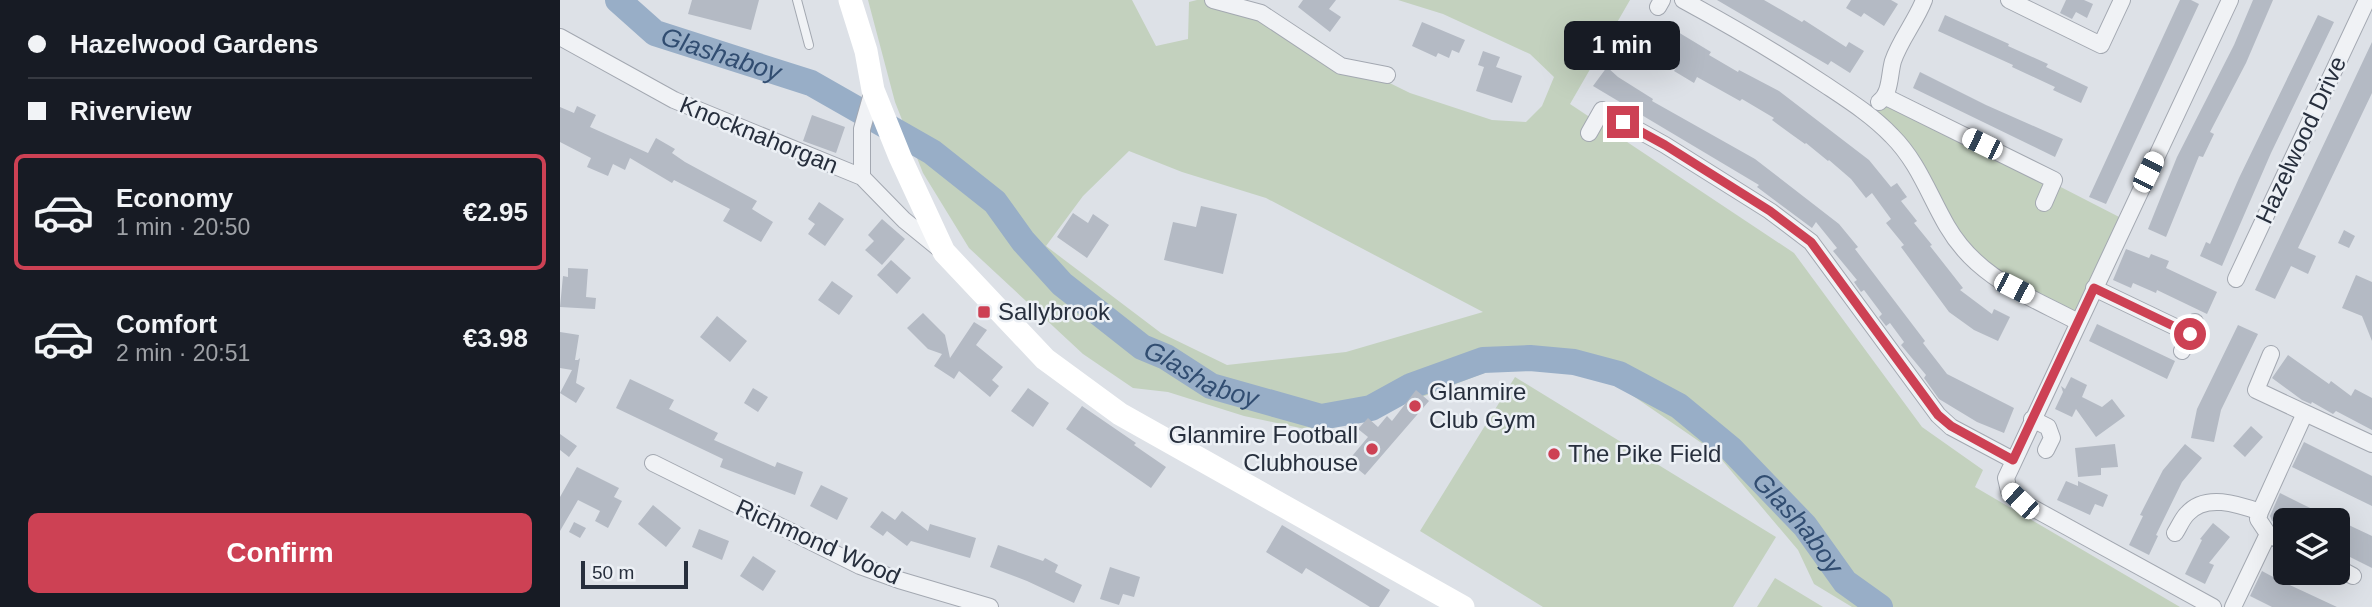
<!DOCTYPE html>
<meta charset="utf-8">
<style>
:root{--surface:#171b24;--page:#20242c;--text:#f1f3f6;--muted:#9ea1a6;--line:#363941;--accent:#cd4154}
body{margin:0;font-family:Arial,sans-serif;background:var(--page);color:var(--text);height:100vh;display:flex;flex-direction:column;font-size:26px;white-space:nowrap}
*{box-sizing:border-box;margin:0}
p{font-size:23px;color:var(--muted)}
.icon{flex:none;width:38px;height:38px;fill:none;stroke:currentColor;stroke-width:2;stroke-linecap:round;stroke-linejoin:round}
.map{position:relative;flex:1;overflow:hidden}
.details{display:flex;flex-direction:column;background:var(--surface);width:560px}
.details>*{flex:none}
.hud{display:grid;align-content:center;height:154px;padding:0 28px;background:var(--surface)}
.tools{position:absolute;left:1713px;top:508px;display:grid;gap:14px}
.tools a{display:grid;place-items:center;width:77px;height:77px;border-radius:10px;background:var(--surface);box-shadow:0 7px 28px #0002;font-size:35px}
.scale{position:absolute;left:21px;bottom:18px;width:107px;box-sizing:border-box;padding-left:7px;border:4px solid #272f3d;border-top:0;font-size:19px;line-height:24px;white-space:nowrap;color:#272f3d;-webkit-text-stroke:5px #ecf0f5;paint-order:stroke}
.end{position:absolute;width:32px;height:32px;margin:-16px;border:9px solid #cd4154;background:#fff;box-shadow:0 0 0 4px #fff}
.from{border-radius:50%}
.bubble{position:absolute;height:49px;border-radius:10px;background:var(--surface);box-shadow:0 7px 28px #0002;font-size:23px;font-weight:700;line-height:49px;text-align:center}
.car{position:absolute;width:21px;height:42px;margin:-21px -10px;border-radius:9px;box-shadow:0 0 5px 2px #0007;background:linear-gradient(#fff 24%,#345 0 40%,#fff 0 76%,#345 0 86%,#fff 0)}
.hud b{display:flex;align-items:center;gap:24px;height:66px;font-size:26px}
.hud b+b{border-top:2px solid var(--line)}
.hud i{width:18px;height:18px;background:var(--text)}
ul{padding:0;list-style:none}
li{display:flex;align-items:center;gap:21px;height:116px;margin:0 14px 10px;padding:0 14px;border:4px solid transparent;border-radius:10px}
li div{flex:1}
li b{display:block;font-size:26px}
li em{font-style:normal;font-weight:700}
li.current{border-color:var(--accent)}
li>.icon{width:63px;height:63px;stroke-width:1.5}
.action{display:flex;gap:14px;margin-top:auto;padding:14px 28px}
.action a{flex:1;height:80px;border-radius:10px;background:var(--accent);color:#fff;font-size:28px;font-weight:700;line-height:80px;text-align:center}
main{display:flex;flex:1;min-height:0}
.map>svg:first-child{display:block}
.green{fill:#c3d1be;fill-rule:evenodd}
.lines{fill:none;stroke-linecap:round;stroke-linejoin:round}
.river{stroke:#98aec7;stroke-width:26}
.building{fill:#b4bac4}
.lane-casing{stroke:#a3a8b1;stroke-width:10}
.street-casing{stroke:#a3a8b1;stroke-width:18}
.lane{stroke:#f0f2f5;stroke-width:8}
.street{stroke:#f0f2f5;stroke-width:16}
.secondary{stroke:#fff;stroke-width:23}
.route{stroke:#cd4154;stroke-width:9}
.poi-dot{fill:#cd4154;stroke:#ecf0f5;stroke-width:2.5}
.labels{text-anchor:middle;stroke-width:5;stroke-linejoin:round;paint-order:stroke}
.street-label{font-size:24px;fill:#272f3d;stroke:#ecf0f5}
.poi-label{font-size:24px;fill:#272f3d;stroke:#ecf0f5;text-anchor:start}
.water-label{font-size:26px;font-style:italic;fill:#314d71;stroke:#ecf0f5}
</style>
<main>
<section class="details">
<div class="hud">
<b><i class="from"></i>Hazelwood Gardens</b>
<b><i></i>Riverview</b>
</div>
<ul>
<li class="current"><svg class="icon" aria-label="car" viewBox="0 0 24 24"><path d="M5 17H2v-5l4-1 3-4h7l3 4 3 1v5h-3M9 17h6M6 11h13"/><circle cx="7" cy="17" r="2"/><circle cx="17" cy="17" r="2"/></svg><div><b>Economy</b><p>1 min · 20:50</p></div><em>€2.95</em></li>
<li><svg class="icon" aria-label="car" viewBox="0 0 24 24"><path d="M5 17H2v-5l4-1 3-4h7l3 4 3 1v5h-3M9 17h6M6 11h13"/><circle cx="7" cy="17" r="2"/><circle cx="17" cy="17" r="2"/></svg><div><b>Comfort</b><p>2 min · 20:51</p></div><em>€3.98</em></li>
</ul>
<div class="action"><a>Confirm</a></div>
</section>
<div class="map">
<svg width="1812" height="607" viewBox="0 0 1812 607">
<rect width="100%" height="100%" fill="#dde1e7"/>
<!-- green -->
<path class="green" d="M308 0H572L596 46 628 39 629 2 637 0H684L692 3 754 37 789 63 850 93 932 120 966 122 982 106 994 77 970 54 883 14 838 0H1070L1010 104 1234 253 1362 427 1423 470 1415 487 1620 607H1292L1254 584 1238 550 1156 453 1047 378 994 367 945 365 815 415 759 432 684 416 608 392 573 388 523 354 409 248 363 173 335 102ZM569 151 622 172 706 198 923 312 786 352 667 365 601 333 486 246 523 196Z
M1326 97 1565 220 1518 322 1432 277 1306 112Z
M955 377 1216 537 1173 607H983L860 531Z
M1215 578 1263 607H1197Z"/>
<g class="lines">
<!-- river -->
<path class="river" id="s1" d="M58 0 95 33 251 83 372 152 435 202 463 241 502 284 582 347 606 357 651 386 761 417 811 408 851 386 923 360 970 358 1014 362 1059 374 1119 406 1171 449 1245 526 1285 582 1320 607"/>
</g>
<!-- building -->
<path class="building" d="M132 0H199L191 30 128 14Z
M743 0H776L769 9 781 17 770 32 738 7Z
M1157 0H1204L1242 22 1244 20 1286 47 1289 42 1304 51 1290 73 1271 61 1268 65Z
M1291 0H1331L1338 4 1324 26 1304 13 1301 17 1286 8Z
M1506 0H1524L1533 4 1527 18 1516 12 1512 19 1500 13Z
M1620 0H1631L1639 4 1546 204 1529 197Z
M1693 0H1713L1686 63 1650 132 1654 134 1643 157 1639 156 1606 237 1588 229 1617 157 1674 45Z
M1385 15 1449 44 1448 46 1488 64 1486 67 1528 87 1521 103 1493 90 1495 87 1452 67 1453 65 1378 31Z
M1758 15 1774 22 1711 153 1662 266 1640 256 1646 242 1650 244 1679 178Z
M862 22 905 40 899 53 892 50 889 58 878 53 876 57 852 46Z
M1113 29 1151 52 1149 55 1178 72 1179 70 1219 91 1309 160 1331 187 1337 183 1347 197 1341 201 1357 221 1354 223 1372 245 1370 246 1403 288 1400 290 1432 314 1434 309 1450 317 1438 341 1414 330 1389 312 1341 247 1344 245 1326 223 1331 219 1312 193 1306 198 1291 179 1269 160 1268 161 1246 143 1245 144 1231 134 1212 120 1214 118 1182 99 1180 101 1137 77 1134 83 1114 71 1119 63 1099 51Z
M1812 42V93L1738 248 1756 256 1748 274 1731 266 1715 299 1695 290Z
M923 51 940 57 936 67 962 76 952 103 916 91 924 67 918 65Z
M1047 67 1058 77 1093 99 1092 101 1195 159 1279 224 1298 247 1295 249 1365 341 1363 343 1387 374 1454 408 1444 433 1417 422 1379 399 1364 378 1366 375 1341 345 1344 342 1330 323 1326 326 1319 317 1322 314 1304 290 1301 292 1294 282 1297 280 1273 251 1277 248 1256 222 1252 228 1197 187 1199 185 1033 86Z
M1360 72 1426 105 1503 139 1495 157 1353 88Z
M17 106 36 115 30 127 88 153 96 138 115 149 112 153 125 162 197 201 192 209 213 222 201 242 163 221 170 209 114 180 112 183 70 158 65 170 53 164 48 176 27 167 31 158 0 142V107L14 113Z
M252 115 285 127 276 153 243 141Z
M259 202 284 219 265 246 248 234 255 224 248 219Z
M641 206 677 214 663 274 604 260 613 222 636 227Z
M513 213 528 223 533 214 549 225 527 258 497 237Z
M322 219 345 239 322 265 305 250 314 241 308 235Z
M1784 230 1795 236 1789 248 1778 243Z
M1566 249 1589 258 1591 254 1609 261 1606 268 1657 292 1647 314 1597 290 1596 293 1573 283 1571 288 1553 280Z
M331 260 351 278 337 294 317 275Z
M8 268 28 269 26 297 36 298 35 309 0 307 3 276 8 277Z
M1796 275 1812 282V341L1802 316 1782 308Z
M272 281 293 296 279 315 258 300Z
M363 313 385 335 390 358 414 322 427 330 416 345 443 367 432 380 439 386 430 397 399 371 394 379 374 366 382 354 368 349 347 328Z
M157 316 187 341 170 362 140 337Z
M1537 324 1615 361 1607 379 1529 341Z
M1678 325 1698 334 1661 410 1654 442 1631 438 1637 409Z
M0 332 19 335 15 360H18L20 358 16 383 25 388 16 403 0 393 12 370 0 368Z
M1728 355 1769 384 1771 381 1791 396 1795 389 1812 398V430L1776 411 1773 414 1752 402 1751 404 1742 400 1712 378Z
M1511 377 1527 385 1522 397 1542 407 1552 399 1565 416 1536 437 1516 409 1512 417 1495 409 1503 392 1501 386 1505 389Z
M70 379 114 400 109 409 158 433 154 440 215 467 217 462 243 472 235 495 160 467 163 459 56 408Z
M193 388 208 397 198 412 184 403Z
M468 388 489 403 473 427 451 411Z
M856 390 869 401 805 475 788 461 808 437 798 429 808 418 818 427 827 416 832 421Z
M522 406 576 443 574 445 606 467 591 488 506 429Z
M1691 426 1703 437 1685 457 1673 446Z
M0 434 17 446 9 457 0 450Z
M1744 442 1812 476V506L1732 467Z
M1555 444 1558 467 1541 468V475L1518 477 1515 448Z
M1625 444 1642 458 1622 482 1596 535 1598 536 1589 555 1569 545 1583 516 1580 515 1603 470Z
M17 467 59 488 54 497 62 501 48 528 35 521 40 511 18 500 0 531V497Z
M1506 481 1518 486V481L1548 495 1543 507 1535 504 1530 515 1497 500Z
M261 485 288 498 277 520 250 506Z
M1720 493 1744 505 1775 520H1726L1723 526 1712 521 1710 516Z
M93 505 121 528 106 547 78 524Z
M322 511 335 520 342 511 368 531 370 524 416 538 410 558 351 541 347 546 327 531 323 536 310 527Z
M1778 520 1812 536V568L1778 551Z
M14 522 26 528 20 538 9 532Z
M1653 523 1670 537 1649 563 1654 565 1645 584 1625 574 1642 540 1640 539Z
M722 525 830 590 819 607H810L746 568 742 574 706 552Z
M139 529 169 541 162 560 132 547Z
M438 545 483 561 485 558 498 565 495 572 522 585 514 603 467 581 430 567Z
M193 556 216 571 203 591 180 576Z
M550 567 580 577 574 597 563 594 559 605 540 599Z
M1702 571 1715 578 1777 607H1712L1690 596Z"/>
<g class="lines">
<!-- lane casing -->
<g class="lane-casing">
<path id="lane" d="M237 0 249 45"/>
</g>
<!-- street casing -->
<g class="street-casing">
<path id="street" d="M653 0 701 13 781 66 827 75
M1123 0C1171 26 1219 54 1264 84 1288 100 1312 115 1332 136 1358 162 1369 195 1387 226 1417 278 1467 295 1518 322
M1449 0 1541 45 1562 0
M1098 7 1102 0
M0 37 114 100 302 177 344 220 382 251
M1326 97 1494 180 1484 203
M1319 102C1331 93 1329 75 1333 61 1340 40 1356 21 1364 0
M1029 133 1042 110 1105 145 1210 211 1251 242 1378 415 1391 427 1453 460
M302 177V129L313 90
M1676 279 1807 0
M1534 288 1630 334
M1622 351 1635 322
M1745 413 1812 444
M1472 419 1488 427 1492 438 1486 450
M93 463 300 566 339 580 430 607
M1615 533C1619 527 1622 519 1627 514 1645 493 1678 504 1700 512
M1708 534 1726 543
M1778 568 1793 576
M1653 607 1460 501 1449 491 1446 478 1670 0
M1673 607 1708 534 1698 519 1700 512 1745 413 1696 390 1711 354"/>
</g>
<!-- lane -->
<use href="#lane" class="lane"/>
<!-- street -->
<use href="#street" class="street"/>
<!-- secondary -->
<path class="secondary" d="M290 0 306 51 313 90 340 157 384 252 485 359 560 414 903 607"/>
</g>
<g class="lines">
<!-- route -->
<path class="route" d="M1063 122 1105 145 1210 211 1251 242 1378 415 1391 426 1453 460 1534 288 1630 334"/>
</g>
<!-- markers -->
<g class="poi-dot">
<rect x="417" y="305" width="14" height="14" rx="3.5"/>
<circle cx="855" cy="406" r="7"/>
<circle cx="812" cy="449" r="7"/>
<circle cx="994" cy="454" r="7"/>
</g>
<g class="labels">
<!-- street labels -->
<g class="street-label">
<text transform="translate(199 135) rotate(22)" y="8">Knocknahorgan</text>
<text transform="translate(1741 140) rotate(-65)" y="8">Hazelwood Drive</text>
<text transform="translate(258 542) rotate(24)" y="8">Richmond Wood</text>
</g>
<!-- poi labels -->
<g class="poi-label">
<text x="438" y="320">Sallybrook</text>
<text x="869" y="400">Glanmire<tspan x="869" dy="28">Club Gym</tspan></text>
<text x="798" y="443" text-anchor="end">Glanmire Football<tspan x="798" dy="28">Clubhouse</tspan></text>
<text x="1008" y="462">The Pike Field</text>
</g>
<!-- water labels -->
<g class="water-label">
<text dy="9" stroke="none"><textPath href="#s1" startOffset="119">Glashaboy</textPath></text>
<text dy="9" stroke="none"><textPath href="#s1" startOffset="707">Glashaboy</textPath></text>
<text dy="9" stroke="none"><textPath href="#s1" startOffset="1381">Glashaboy</textPath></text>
</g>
</g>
</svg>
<div class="tools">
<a><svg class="icon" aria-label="layers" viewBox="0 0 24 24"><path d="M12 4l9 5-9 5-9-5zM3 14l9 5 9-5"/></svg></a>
</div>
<div class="scale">50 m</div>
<i class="end from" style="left:1630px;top:334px"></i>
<i class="end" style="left:1063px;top:122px"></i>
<div class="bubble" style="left:1004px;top:21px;width:116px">1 min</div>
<i class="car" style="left:1422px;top:144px;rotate:296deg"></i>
<i class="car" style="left:1588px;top:172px;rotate:26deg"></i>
<i class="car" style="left:1454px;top:288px;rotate:117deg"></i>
<i class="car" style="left:1460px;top:501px;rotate:313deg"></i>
</div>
</main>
